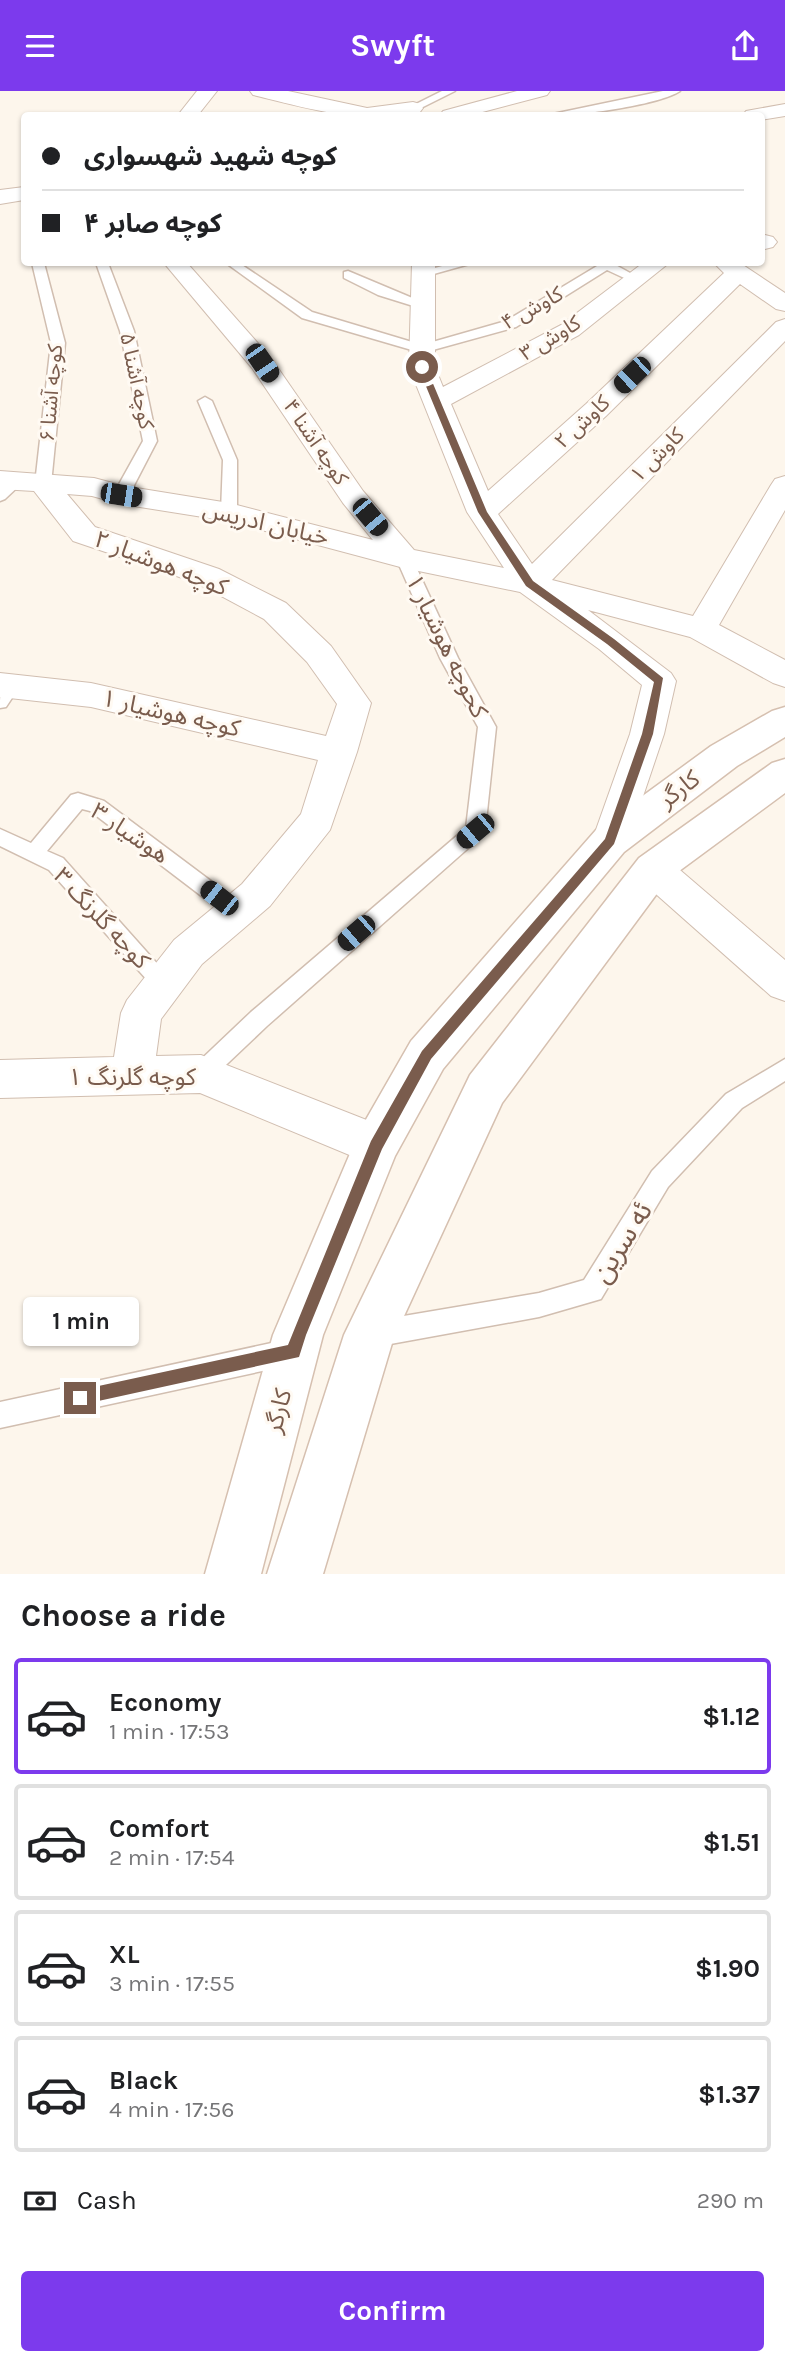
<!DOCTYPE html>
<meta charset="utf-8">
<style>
:root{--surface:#fff;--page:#f2f2f2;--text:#202124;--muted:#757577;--line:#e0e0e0;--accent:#7c3aed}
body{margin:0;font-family:Karla,"Noto Sans Arabic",sans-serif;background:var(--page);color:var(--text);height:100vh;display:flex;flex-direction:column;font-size:26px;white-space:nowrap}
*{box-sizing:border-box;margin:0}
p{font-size:23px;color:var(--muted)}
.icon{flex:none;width:38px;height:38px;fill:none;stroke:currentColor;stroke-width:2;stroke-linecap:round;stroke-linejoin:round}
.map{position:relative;height:1483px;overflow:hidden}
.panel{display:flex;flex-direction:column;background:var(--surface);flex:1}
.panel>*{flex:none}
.hud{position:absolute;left:21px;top:21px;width:744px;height:154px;border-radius:7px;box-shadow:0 2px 5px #0004;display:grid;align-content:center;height:154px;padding:0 21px;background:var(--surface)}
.end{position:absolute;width:32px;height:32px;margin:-16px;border:9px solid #7a5c4d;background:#fff;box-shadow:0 0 0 4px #fff}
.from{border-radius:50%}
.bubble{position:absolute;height:49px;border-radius:7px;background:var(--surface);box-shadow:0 2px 5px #0004;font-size:23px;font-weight:700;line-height:49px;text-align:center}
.car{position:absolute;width:21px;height:42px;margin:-21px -10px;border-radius:9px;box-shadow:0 0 5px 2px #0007;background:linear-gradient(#222 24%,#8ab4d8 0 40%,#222 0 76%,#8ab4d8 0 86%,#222 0)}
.hud b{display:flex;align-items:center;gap:24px;height:66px;font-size:26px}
.hud b+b{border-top:2px solid var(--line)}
.hud i{width:18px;height:18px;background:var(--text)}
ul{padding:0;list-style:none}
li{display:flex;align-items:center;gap:21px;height:116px;margin:0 14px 10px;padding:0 7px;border:4px solid var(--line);border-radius:7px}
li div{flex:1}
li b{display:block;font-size:26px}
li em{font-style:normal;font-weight:700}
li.current{border-color:var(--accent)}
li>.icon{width:63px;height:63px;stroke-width:1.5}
h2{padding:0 21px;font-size:32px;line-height:84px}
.pay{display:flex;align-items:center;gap:18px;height:77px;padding:0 21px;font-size:26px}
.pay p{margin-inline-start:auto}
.primary-button{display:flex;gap:14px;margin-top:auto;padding:14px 21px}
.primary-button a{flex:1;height:80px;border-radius:7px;background:var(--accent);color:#fff;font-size:28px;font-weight:700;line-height:80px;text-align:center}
header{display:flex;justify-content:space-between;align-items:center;height:91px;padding:0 21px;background:var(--accent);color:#fff;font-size:32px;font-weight:700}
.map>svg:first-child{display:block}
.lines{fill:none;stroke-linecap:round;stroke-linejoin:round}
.lane-casing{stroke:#d1beb0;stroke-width:3}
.street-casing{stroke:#d1beb0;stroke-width:2}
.secondary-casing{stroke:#d6c0b0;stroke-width:3}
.lane{fill:#fff;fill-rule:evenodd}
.street{fill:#fff;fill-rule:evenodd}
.secondary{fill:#fff;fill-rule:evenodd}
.route{fill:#7a5c4d}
.labels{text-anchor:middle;stroke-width:6;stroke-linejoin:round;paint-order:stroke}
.far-street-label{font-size:21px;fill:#7a5c4d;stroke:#fffaf3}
.street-label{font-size:24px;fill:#7a5c4d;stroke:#fffaf3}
.near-street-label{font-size:28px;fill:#7a5c4d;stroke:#fffaf3}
</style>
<header><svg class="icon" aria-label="menu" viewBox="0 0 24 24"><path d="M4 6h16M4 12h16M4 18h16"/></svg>Swyft<svg class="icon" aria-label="share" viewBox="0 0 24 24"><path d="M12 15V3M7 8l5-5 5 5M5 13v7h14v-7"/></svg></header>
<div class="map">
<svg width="785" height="1483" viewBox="0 0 785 1483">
<rect width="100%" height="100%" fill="#fdf6ec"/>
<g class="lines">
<!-- lane casing -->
<g class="lane-casing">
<path id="lane" d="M442 0H455L417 19 408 17Z
M663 0H680C659 14 574 26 548 24Z
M32 172H44L65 252 51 393 43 398 35 393 51 252Z
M96 172H108L134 240 157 350 129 404 121 409 113 404 143 350 120 240Z
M226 172H239L312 221 422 254 506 230 602 172H612L641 188 635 192 607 179 516 236 422 262 302 227Z
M453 172H473L423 186 417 182Z
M348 180 429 214 423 218 378 204 344 187V181Z
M205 306 212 310 237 369V421L229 426 221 421 223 369 198 310Z
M14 387 22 392 5 408 0 410V397Z
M404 462 412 467 458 567 496 636 485 740 482 745 267 935 209 990 201 993 193 990 190 983 193 976 251 921 466 737 478 636 440 567 396 467Z
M11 589 17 591 20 595 6 616 0 617C0 605 0 593 11 589Z
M78 702 104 710 243 814 246 820 243 826 236 828 229 826 90 720 82 718 47 760 63 767 170 887 174 893 170 899 163 902 156 899 49 779 0 755V738L31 752 71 704Z
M785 968V990L742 1017 668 1096 601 1208 539 1226 374 1256 365 1252 361 1243 365 1234 374 1230 539 1202 584 1189 652 1080 726 1003Z
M290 1248 299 1252 303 1261 299 1270 290 1274 0 1337V1311Z"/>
</g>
<!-- street casing -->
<g class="street-casing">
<path id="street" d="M197 0H217L198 24H178Z
M250 0H288L367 17 413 11 420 13 423 17 420 21C366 35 306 17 253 4Z
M517 0H550L547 4 471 24H440L443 20Z
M785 13V25L761 29V24H743L746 20Z
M24 96V109L0 113V99Z
M765 144 773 146 777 151 773 156 761 159V145Z
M164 172H187L271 267 363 400 414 459 504 477 467 421 409 276 412 172H435V276L443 296 561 234 643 172H669L579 244 451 313 488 400 586 313 724 182 714 172H740L785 202V220L776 218 740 193 606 325 498 423 532 473 776 231 785 228V250L552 489 693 525 771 394 775 388 785 385V419L719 534 785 569V596L773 592 690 546 588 519 671 582 676 590 664 643 628 750 623 760 610 765 597 760 592 750 630 643 642 594 599 558 520 501 404 477 228 430 121 413 92 405 67 403 95 436 219 478 286 512 331 555 371 612 357 661 330 739 270 815 202 873 161 928 156 965 201 964 392 1039 398 1054 392 1069 376 1075 200 1002 0 1007V969L114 966 121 922 127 909 174 849 242 793 301 723 318 669 91 616 0 606V582L91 592 326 645 337 613 307 571 264 528 197 492 73 450 34 400 0 398V380L94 387 124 395 229 412 373 449 343 412 252 277Z
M653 763 666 767 785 869V910L771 905 640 789 634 778 640 767Z"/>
</g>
<!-- secondary casing -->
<g class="secondary-casing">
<path id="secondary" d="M785 616V646L737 675 624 761 443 978 395 1065 323 1244 261 1483H205L273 1244 360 1039 411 950 596 739 711 655 772 620Z
M785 668V702L667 789 502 1012 393 1249 323 1483H267L344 1244 470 984 639 767 772 672Z"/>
</g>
<!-- lane -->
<use href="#lane" class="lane"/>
<!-- street -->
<use href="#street" class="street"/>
<!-- secondary -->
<use href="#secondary" class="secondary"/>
</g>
<!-- route -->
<path class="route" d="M422 273 426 276 487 421 533 490 614 548 663 587 653 643 614 753 431 968 382 1058 306 1244 299 1266 80 1314 75 1312 72 1307 75 1301 80 1299 288 1254 371 1050 422 960 605 748 642 643 654 591 607 553 526 495 478 421 418 276Z"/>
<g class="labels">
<!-- far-street labels -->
<g class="far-street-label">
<text transform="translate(532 217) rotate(-29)" y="7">کاوش ۴</text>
<text transform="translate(550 247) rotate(-31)" y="7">کاوش ۳</text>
<text transform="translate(137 290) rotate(78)" y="7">کوچه آشنا ۵</text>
<text transform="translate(51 302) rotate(-85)" y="7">کوچه آشنا ۶</text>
<text transform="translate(582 331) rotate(-43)" y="7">کاوش ۲</text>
<text transform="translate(316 351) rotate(56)" y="7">کوچه آشنا ۴</text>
<text transform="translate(657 364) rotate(-45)" y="7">کاوش ۱</text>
</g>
<!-- street labels -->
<g class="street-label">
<text transform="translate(266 432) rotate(13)" y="8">خیابان ادریس</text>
<text transform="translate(161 472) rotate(21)" y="8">کوچه هوشیار ۲</text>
<text transform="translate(447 555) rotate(64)" y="8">کحوچه هوشیار ۱</text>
<text transform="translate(171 622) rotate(13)" y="8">کوچه هوشیار ۱</text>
<text transform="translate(679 698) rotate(-37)" y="8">کارگر</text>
<text transform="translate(130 742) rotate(34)" y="8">هوشیار ۳</text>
<text transform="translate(102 827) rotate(47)" y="8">کوچه گلرنگ ۳</text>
<text x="132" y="994">کوچه گلرنگ ۱</text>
<text transform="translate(278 1320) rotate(-75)" y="8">کارگر</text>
</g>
<!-- near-street labels -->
<g class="near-street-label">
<text transform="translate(621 1151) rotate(-58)" y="10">ئه سرین</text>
</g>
</g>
</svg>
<i class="end from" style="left:422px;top:276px"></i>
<i class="end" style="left:80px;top:1307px"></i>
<div class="bubble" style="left:23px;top:1206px;width:116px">1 min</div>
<i class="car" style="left:262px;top:272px;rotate:146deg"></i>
<i class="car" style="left:632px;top:284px;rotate:226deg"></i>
<i class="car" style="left:121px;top:404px;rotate:99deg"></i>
<i class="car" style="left:370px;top:426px;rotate:140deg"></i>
<i class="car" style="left:475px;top:740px;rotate:230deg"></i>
<i class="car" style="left:219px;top:807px;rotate:308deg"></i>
<i class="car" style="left:356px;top:842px;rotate:229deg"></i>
<div class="hud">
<b><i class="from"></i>کوچه شهید شهسواری</b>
<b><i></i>کوچه صابر ۴</b>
</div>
</div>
<section class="panel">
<h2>Choose a ride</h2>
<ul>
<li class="current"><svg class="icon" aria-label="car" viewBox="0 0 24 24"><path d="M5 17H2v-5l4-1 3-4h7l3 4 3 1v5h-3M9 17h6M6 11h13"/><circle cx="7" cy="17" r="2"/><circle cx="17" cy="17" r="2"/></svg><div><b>Economy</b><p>1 min · 17:53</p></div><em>$1.12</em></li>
<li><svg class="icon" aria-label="car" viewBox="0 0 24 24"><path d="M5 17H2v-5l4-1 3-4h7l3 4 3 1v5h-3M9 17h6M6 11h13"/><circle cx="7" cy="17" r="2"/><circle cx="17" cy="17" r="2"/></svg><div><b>Comfort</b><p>2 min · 17:54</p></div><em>$1.51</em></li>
<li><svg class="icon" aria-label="car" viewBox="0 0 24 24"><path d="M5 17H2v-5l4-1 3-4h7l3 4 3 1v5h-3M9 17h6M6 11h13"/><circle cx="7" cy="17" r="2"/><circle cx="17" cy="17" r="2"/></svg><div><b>XL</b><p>3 min · 17:55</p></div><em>$1.90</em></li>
<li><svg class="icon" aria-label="car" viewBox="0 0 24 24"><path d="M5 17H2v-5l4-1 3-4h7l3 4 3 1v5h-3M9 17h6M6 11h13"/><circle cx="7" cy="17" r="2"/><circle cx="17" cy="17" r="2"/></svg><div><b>Black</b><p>4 min · 17:56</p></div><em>$1.37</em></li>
</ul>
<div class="pay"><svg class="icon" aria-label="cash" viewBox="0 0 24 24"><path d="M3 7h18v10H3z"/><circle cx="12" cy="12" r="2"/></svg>Cash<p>290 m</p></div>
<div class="primary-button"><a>Confirm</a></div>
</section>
